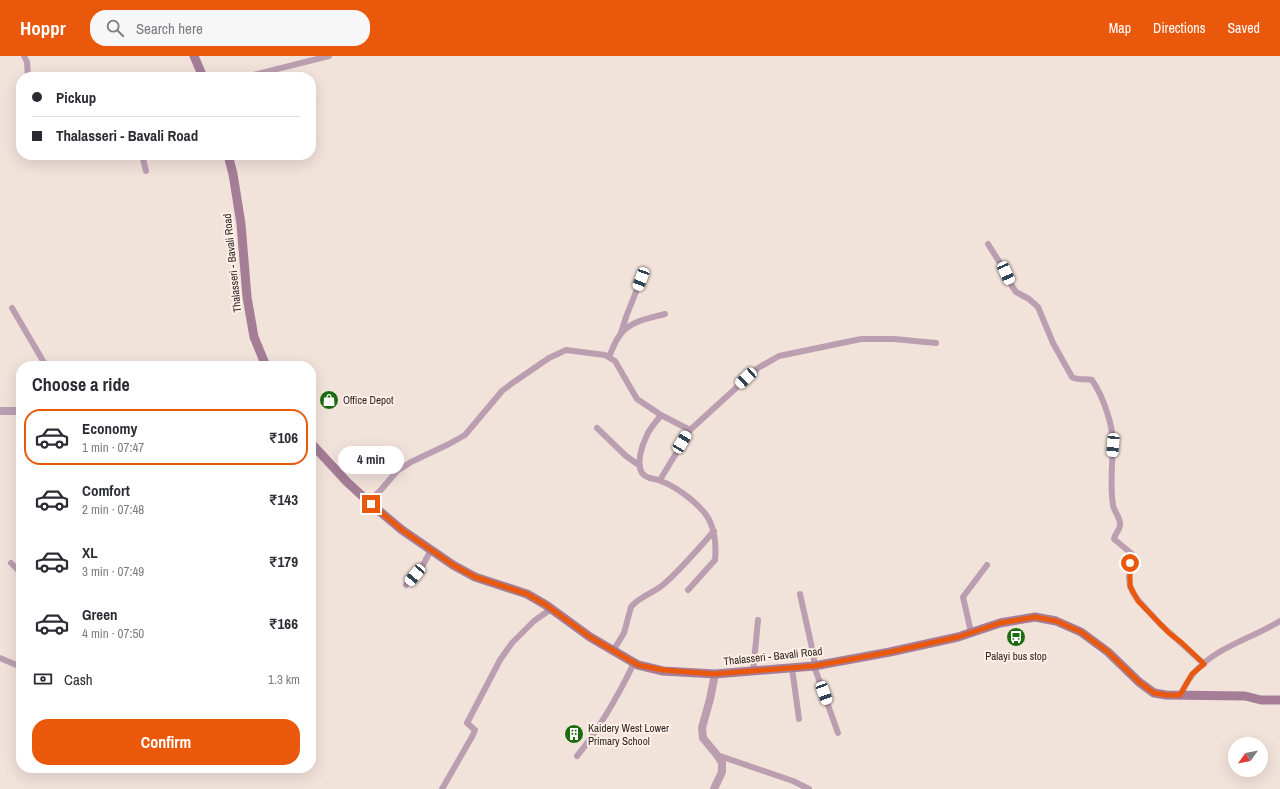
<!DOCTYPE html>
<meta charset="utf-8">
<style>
:root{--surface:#fff;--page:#f7f7f7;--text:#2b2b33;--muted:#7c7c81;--line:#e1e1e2;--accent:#ea580c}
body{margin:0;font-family:"Archivo Narrow",sans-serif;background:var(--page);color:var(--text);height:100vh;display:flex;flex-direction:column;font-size:15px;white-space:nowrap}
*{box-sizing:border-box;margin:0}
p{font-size:13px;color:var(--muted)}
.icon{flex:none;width:22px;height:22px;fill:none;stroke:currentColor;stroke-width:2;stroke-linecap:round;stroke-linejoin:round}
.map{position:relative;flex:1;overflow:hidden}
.drawer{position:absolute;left:16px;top:305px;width:300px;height:412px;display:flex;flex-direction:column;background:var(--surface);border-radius:16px;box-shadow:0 4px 16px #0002}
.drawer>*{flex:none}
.guide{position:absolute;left:16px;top:16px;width:300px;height:88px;border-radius:16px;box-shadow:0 4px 16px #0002;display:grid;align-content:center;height:88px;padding:0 16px;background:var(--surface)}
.needle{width:26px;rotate:237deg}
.tools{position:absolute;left:1228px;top:681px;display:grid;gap:8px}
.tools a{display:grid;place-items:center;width:40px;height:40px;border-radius:50%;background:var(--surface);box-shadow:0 4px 16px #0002;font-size:20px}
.end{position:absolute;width:18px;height:18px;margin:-9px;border:5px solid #ea580c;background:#fff;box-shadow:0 0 0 2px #fff}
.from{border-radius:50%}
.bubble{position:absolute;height:28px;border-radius:14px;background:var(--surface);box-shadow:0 4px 16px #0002;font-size:13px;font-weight:800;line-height:28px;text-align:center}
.car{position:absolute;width:12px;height:24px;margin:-12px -6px;border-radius:5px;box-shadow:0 0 3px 1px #0007;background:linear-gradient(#fff 24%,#345 0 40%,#fff 0 76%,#345 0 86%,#fff 0)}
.guide b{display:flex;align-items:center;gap:14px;height:38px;font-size:15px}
.guide b+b{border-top:1px solid var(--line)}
.guide i{width:10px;height:10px;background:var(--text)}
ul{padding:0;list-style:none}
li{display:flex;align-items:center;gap:12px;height:56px;margin:0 8px 6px;padding:0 8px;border:2px solid transparent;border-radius:16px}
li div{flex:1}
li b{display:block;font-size:15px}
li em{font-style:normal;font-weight:800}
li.selected{border-color:var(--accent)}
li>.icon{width:36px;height:36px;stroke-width:1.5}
h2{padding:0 16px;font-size:18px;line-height:48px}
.pay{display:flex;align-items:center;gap:10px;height:44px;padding:0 16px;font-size:15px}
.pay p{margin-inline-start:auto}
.cta{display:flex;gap:8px;margin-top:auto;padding:8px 16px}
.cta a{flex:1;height:46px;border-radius:16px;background:var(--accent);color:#fff;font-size:16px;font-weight:800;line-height:46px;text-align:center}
header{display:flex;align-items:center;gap:24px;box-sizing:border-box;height:56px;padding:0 20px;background:var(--accent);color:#fff}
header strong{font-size:19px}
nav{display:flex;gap:22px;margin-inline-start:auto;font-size:14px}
.search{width:280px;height:36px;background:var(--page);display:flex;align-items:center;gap:10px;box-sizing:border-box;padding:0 14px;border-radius:16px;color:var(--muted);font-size:15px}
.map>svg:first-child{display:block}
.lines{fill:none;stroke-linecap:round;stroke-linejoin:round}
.minor{stroke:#bb9fb1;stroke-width:6}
.tertiary{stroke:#bb9fb1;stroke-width:8}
.secondary{stroke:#a57d97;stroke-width:9}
.route{stroke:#ea580c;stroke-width:5}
.labels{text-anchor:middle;stroke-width:4;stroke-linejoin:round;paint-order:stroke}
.street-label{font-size:11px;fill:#2d2724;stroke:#feefe7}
.poi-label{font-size:11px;fill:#2d2724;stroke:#feefe7;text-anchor:start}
</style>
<header>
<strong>Hoppr</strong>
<div class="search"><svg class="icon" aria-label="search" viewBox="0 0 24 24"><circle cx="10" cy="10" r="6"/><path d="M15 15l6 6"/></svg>Search here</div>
<nav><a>Map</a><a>Directions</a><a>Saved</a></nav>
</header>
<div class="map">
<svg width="1280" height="733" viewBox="0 0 1280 733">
<rect width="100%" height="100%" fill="#f1e2da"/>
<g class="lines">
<!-- minor -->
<path class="minor" d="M24 0 27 6 28 21
M245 21 329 0
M142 99 146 115
M988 188 1000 207 1012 230 1016 236 1029 243 1038 251 1053 287 1072 321C1078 325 1085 322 1092 324 1103 340 1114 371 1113 391 1112 410 1110 430 1113 449 1114 456 1121 462 1120 469 1120 474 1115 477 1114 483L1132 498 1129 521 1130 530 1133 537 1139 545 1160 568 1204 608
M12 252 46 310
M621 277 626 261 641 223
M609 301C612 294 615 285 620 279 630 265 650 262 665 258
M661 359 690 374
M597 372 626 400 640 410
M388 400 397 415
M660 424 690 374 758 312 779 300 861 283H894L936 287
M368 446 380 435 397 415 411 406 449 388 465 379 502 335 511 328 549 302 566 294 605 299 615 305 637 343 661 359C657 365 650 372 647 379 642 389 636 407 642 417 647 424 655 422 661 425 677 431 705 451 711 468 715 478 716 493 715 504L688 534
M11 507 21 517
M406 529 423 509 431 494
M800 538 814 601V610L838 677
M971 576 963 541 987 509
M613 595 624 577 631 551C640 540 654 537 664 528 682 512 698 493 714 475
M0 602 21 611
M792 612 799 663
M753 616 758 564
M1180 639C1184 632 1188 624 1193 618 1215 591 1251 583 1280 565
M717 699 793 725 809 733
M577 700C600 672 618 640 634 607
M442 733 473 679 475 674 467 667 500 604 512 587 534 565 551 553"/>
<!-- tertiary -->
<path class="tertiary" d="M0 355H21
M714 733 722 716V707L717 699 703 682 702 672 710 643 715 618"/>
<!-- secondary -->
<path class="secondary" d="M194 0 203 21
M228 99 233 118 241 168 247 241 254 281 266 310
M311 387 347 426 371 448 402 474 453 509 475 521 527 538 546 549 590 581 638 609 663 615 715 618 814 610 890 596 958 581 1000 567 1035 561 1056 565 1081 576 1108 596 1139 626 1154 637 1166 639 1245 640 1261 644H1280"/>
</g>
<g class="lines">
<!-- route -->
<path class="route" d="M371 448 402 474 453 509 475 521 527 538 546 549 590 581 638 609 663 614 714 618 814 610 890 596 958 581 1000 567 1035 561 1056 565 1081 576 1108 596 1139 626 1154 637 1166 639H1180L1192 618 1204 608 1182 587 1169 577 1138 545 1130 530V507"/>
</g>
<!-- icons -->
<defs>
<g id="shop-disc" transform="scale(1)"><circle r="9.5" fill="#1c6c0f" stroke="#feefe7"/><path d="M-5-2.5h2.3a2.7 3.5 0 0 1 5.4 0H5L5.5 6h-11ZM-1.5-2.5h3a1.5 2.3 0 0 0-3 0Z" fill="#fff"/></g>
<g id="bus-disc" transform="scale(1)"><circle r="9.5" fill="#1c6c0f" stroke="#feefe7"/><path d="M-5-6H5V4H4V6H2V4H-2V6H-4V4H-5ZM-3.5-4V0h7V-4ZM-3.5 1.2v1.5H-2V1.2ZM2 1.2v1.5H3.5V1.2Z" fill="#fff"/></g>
<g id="building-disc" transform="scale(1)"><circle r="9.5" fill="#1c6c0f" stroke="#feefe7"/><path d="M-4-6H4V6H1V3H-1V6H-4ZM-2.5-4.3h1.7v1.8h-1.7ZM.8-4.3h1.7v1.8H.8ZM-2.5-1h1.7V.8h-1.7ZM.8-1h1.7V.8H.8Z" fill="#fff"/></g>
</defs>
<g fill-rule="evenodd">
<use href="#shop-disc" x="329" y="344"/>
<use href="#bus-disc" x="1016" y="581"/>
<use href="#building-disc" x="574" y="678"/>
</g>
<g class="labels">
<!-- street labels -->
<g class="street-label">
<text transform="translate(232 207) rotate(-96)" y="4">Thalasseri - Bavali Road</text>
<text transform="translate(773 600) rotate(-6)" y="4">Thalasseri - Bavali Road</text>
</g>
<!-- poi labels -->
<g class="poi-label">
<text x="343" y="348">Office Depot</text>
<text x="1016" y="604" text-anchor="middle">Palayi bus stop</text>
<text x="588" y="676">Kaidery West Lower<tspan x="588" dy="13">Primary School</tspan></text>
</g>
</g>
</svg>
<div class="tools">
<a><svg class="needle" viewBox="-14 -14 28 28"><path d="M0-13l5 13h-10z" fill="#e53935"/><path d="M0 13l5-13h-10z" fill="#7c7c81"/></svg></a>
</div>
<i class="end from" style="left:1130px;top:507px"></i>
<i class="end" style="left:371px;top:448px"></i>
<div class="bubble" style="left:338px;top:390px;width:66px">4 min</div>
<i class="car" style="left:1006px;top:217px;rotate:156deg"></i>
<i class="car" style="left:641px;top:223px;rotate:201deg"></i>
<i class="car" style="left:746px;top:322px;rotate:227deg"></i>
<i class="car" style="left:682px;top:386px;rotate:31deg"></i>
<i class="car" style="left:1113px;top:389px;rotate:185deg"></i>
<i class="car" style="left:415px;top:519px;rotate:220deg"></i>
<i class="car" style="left:824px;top:637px;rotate:160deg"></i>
<div class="guide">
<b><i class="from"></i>Pickup</b>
<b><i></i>Thalasseri - Bavali Road</b>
</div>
<section class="drawer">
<h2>Choose a ride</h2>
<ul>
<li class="selected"><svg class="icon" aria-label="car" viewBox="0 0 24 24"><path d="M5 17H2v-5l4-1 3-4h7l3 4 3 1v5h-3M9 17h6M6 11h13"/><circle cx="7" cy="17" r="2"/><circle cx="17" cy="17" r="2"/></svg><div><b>Economy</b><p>1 min · 07:47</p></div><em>₹106</em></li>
<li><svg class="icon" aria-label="car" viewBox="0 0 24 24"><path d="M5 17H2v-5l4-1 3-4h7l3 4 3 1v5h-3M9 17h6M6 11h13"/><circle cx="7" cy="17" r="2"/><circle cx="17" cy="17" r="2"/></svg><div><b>Comfort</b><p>2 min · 07:48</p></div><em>₹143</em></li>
<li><svg class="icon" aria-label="car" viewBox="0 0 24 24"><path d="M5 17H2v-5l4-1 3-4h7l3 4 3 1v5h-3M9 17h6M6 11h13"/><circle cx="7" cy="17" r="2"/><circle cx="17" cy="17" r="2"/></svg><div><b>XL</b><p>3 min · 07:49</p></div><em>₹179</em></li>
<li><svg class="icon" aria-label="car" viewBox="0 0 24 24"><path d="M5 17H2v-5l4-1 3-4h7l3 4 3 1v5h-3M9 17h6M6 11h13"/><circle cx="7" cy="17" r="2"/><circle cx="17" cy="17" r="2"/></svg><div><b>Green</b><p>4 min · 07:50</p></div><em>₹166</em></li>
</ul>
<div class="pay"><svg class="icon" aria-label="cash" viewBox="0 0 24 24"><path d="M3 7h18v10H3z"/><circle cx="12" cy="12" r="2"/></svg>Cash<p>1.3 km</p></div>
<div class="cta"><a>Confirm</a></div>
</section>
</div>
